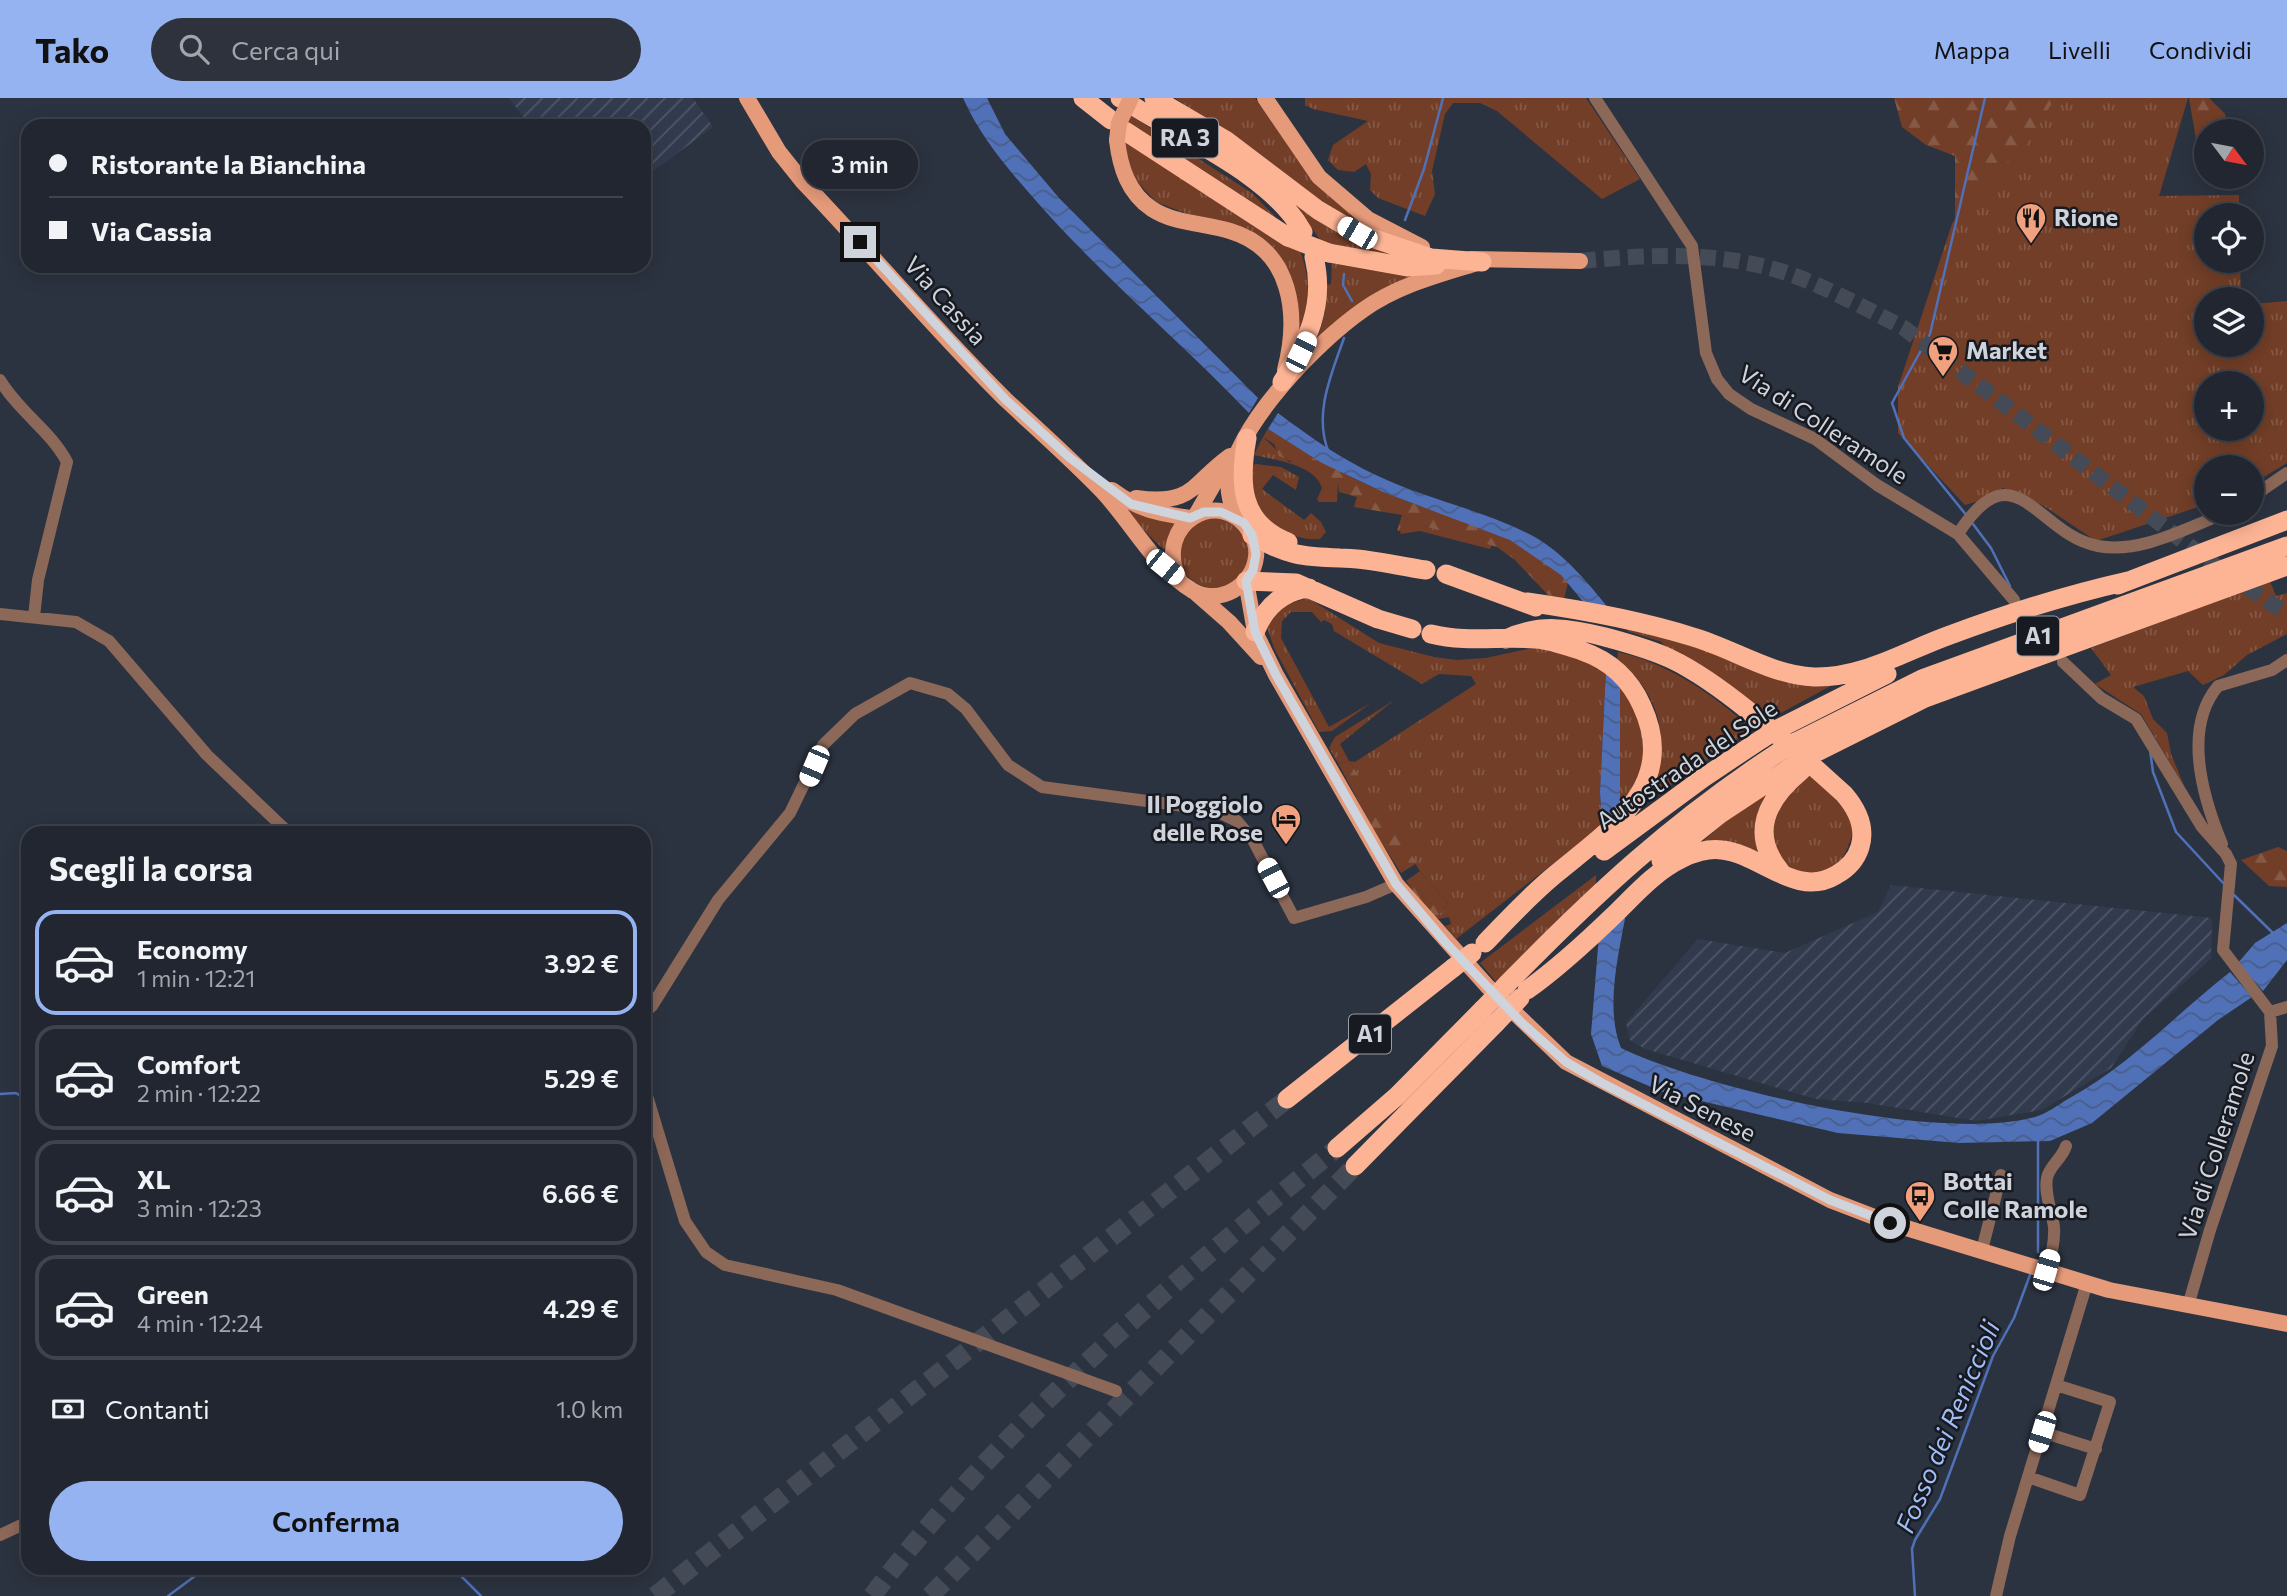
<!DOCTYPE html>
<html lang="it">
<meta charset="utf-8">
<style>
:root{--surface:#212630;--page:#2d323c;--text:#f1f3f6;--muted:#a2a5ab;--line:#3e434c;--accent:#95b2f1}
body{margin:0;font-family:Commissioner,sans-serif;background:var(--page);color:var(--text);height:100vh;display:flex;flex-direction:column;font-size:26px;white-space:nowrap}
*{box-sizing:border-box;margin:0}
p{font-size:23px;color:var(--muted)}
.icon{flex:none;width:38px;height:38px;fill:none;stroke:currentColor;stroke-width:2;stroke-linecap:round;stroke-linejoin:round}
.map{position:relative;flex:1;overflow:hidden}
.sheet{position:absolute;left:21px;top:728px;width:630px;height:749px;display:flex;flex-direction:column;background:var(--surface);border-radius:21px;box-shadow:0 4px 18px #0003,0 0 0 2px var(--line)}
.sheet>*{flex:none}
.banner{position:absolute;left:21px;top:21px;width:630px;height:154px;border-radius:21px;box-shadow:0 4px 18px #0003,0 0 0 2px var(--line);display:grid;align-content:center;height:154px;padding:0 28px;background:var(--surface)}
.needle{width:46px;rotate:122deg}
.fabs{position:absolute;left:2194px;top:21px;display:grid;gap:14px}
.fabs a{display:grid;place-items:center;width:70px;height:70px;border-radius:50%;background:var(--surface);box-shadow:0 4px 18px #0003,0 0 0 2px var(--line);font-size:35px}
.end{position:absolute;width:32px;height:32px;margin:-16px;border:9px solid #cfd3dc;background:#111;box-shadow:0 0 0 4px #111}
.from{border-radius:50%}
.bubble{position:absolute;height:49px;border-radius:24px;background:var(--surface);box-shadow:0 4px 18px #0003,0 0 0 2px var(--line);font-size:23px;font-weight:600;line-height:49px;text-align:center}
.car{position:absolute;width:21px;height:42px;margin:-21px -10px;border-radius:9px;box-shadow:0 0 5px 2px #0007;background:linear-gradient(#fff 24%,#345 0 40%,#fff 0 76%,#345 0 86%,#fff 0)}
.banner b{display:flex;align-items:center;gap:24px;height:66px;font-size:26px}
.banner b+b{border-top:2px solid var(--line)}
.banner i{width:18px;height:18px;background:var(--text)}
ul{padding:0;list-style:none}
li{display:flex;align-items:center;gap:21px;height:105px;margin:0 14px 10px;padding:0 14px;border:4px solid var(--line);border-radius:21px}
li div{flex:1}
li b{display:block;font-size:26px}
li em{font-style:normal;font-weight:600}
li.selected{border-color:var(--accent)}
li>.icon{width:63px;height:63px;stroke-width:1.5}
h2{padding:0 28px;font-size:32px;line-height:84px}
.pay{display:flex;align-items:center;gap:18px;height:77px;padding:0 28px;font-size:26px}
.pay p{margin-inline-start:auto}
.button{display:flex;gap:14px;margin-top:auto;padding:14px 28px}
.button a{flex:1;height:80px;border-radius:42px;background:var(--accent);color:#111;font-size:28px;font-weight:600;line-height:80px;text-align:center}
header{display:flex;align-items:center;gap:42px;box-sizing:border-box;height:98px;padding:0 35px;background:var(--accent);color:#111}
header strong{font-size:33px}
nav{display:flex;gap:38px;margin-inline-start:auto;font-size:24px}
.search{width:490px;height:63px;background:var(--page);display:flex;align-items:center;gap:18px;box-sizing:border-box;padding:0 24px;border-radius:38px;color:var(--muted);font-size:26px}
.map>svg:first-child{display:block}
.industrial{fill:url(#industrial-furrows)}
.grass{fill:url(#grass-tufts);fill-rule:evenodd}
.forest{fill:url(#forest-firs)}
.water{fill:url(#water-waves)}
.lines{fill:none;stroke-linecap:round;stroke-linejoin:round}
.stream{stroke:#5071b8;stroke-width:2.5}
.minor-tunnel{stroke:#444b57;stroke-width:12;stroke-dasharray:12 6;stroke-linecap:butt}
.major-tunnel{stroke:#444b57;stroke-width:16;stroke-dasharray:16 8;stroke-linecap:butt}
.highway-tunnel{stroke:#444b57;stroke-width:19;stroke-dasharray:19 10;stroke-linecap:butt}
.minor{stroke:#8c6858;stroke-width:12}
.major{stroke:#e59a7a;stroke-width:16}
.highway{stroke:#fcb495;stroke-width:19}
.major-bridge{stroke:#e59a7a;stroke-width:16}
.highway-bridge{stroke:#fcb495;stroke-width:19}
.route{stroke:#cfd3dc;stroke-width:9}
.labels{text-anchor:middle;stroke-width:5;stroke-linejoin:round;paint-order:stroke}
.shield{fill:#171a20;stroke:#989ca4;stroke-width:2}
.shield-label{font-size:23px;font-weight:bold;fill:#cfd3dc}
.poi-label{font-size:24px;font-weight:bold;fill:#cfd3dc;stroke:#171a20;text-anchor:start}
.street-label{font-size:24px;fill:#cfd3dc;stroke:#171a20}
.water-label{font-size:26px;font-style:italic;fill:#a2bef9;stroke:#171a20}
</style>
<header>
<strong>Tako</strong>
<div class="search"><svg class="icon" aria-label="search" viewBox="0 0 24 24"><circle cx="10" cy="10" r="6"/><path d="M15 15l6 6"/></svg>Cerca qui</div>
<nav><a>Mappa</a><a>Livelli</a><a>Condividi</a></nav>
</header>
<div class="map">
<svg width="2287" height="1498" viewBox="0 0 2287 1498">
<defs>
<pattern id="industrial-furrows" width="10" height="10" patternUnits="userSpaceOnUse" patternTransform="scale(1.75)"><rect width="10" height="10" fill="#323b4e"/><path d="M-1 1l2-2M0 10L10 0M9 11l2-2" fill="none" stroke="#4f5667"/></pattern>
<pattern id="grass-tufts" width="24" height="20" patternUnits="userSpaceOnUse" patternTransform="scale(1.75)"><rect width="24" height="20" fill="#723e27"/><path d="M3 7l-1-3M5 7V3M7 7l1-3M15 17l-1-3M17 17v-4M19 17l1-3" fill="none" stroke="#855946"/></pattern>
<pattern id="forest-firs" width="22" height="20" patternUnits="userSpaceOnUse" patternTransform="scale(1.75)"><rect width="22" height="20" fill="#723e27"/><path d="M5 1l3.5 6h-7zM16 11l3.5 6h-7z" fill="#855946"/></pattern>
<pattern id="water-waves" width="16" height="10" patternUnits="userSpaceOnUse" patternTransform="scale(1.75)"><rect width="16" height="10" fill="#5071b8"/><path d="M0 5q4-4 8 0t8 0" fill="none" stroke="#495d89"/></pattern>
</defs>
<rect width="100%" height="100%" fill="#2c3340"/>
<!-- industrial -->
<path class="industrial" d="M509 0H693L713 29 644 80V28H530Z
M1891 787 2212 820 2211 861 2143 921 2111 970 2042 1012 1976 1023 1868 1005 1816 1001 1645 951 1630 942 1626 925 1698 841 1785 855 1878 814Z"/>
<!-- grass -->
<path class="grass" d="M1175 0H1255L1311 79 1370 131 1366 134Z
M1305 0H1586L1640 81 1602 101 1497 13 1480 5H1453L1445 16 1432 73 1435 96 1425 118 1378 100 1370 92 1371 76 1366 66 1354 74 1338 72 1328 62 1333 47 1368 23 1313 11 1305 7Z
M2025 0H2188L2159 98 2239 97V117H2207V163H2240L2241 201H2207V247H2252V206L2287 203V365L2252 386V369H2207V406L2096 443 2044 408 2003 390 1985 401 1965 407 1898 335V289L1952 126ZM2207 285H2252V331H2207Z
M1130 17 1252 95 1282 126 1125 28Z
M1123 42 1300 152C1312 186 1310 209 1296 242L1298 213 1294 191 1275 157 1201 121 1156 104 1133 79Z
M1292 102 1398 157 1402 164 1321 143Z
M1332 163 1427 174 1317 242 1325 214 1327 187 1331 186Z
M1263 339 1289 364 1299 365 1338 385 1337 404H1319L1317 401 1322 390C1315 366 1274 362 1254 357Z
M1256 366 1281 369 1299 379 1296 392 1273 377 1262 391 1304 422 1311 415 1321 424 1326 434 1320 441C1295 444 1265 427 1253 403 1248 394 1249 379 1248 369Z
M1117 400 1175 425 1164 452 1113 402Z
M1402 417 1408 420 1404 427 1424 428 1492 447 1490 451 1420 433 1400 436 1401 433H1397Z
M1179 455a35 35 0 1 1 70 0a35 35 0 1 1-70 0Z
M2270 483 2276 498 2287 495V536L2247 557 2224 577 2203 587 2188 573 2133 589 2144 598 2153 621 2167 635 2171 656 2185 690 2141 616 2095 586 2111 577 2091 550Z
M1308 500 1379 545 1434 559 1457 562 1486 560 1541 548 1583 559 1606 572 1600 694 1602 728 1456 841 1445 828 1451 826 1449 819 1439 821 1430 817 1438 818 1448 805 1420 773 1349 663 1338 665 1329 650 1335 639 1393 603 1340 646 1349 663 1355 664 1476 586 1471 578 1439 576 1422 586 1334 533 1332 526 1324 522 1321 524 1312 514H1291L1282 523 1281 540 1329 629 1371 605 1332 633 1319 634 1274 550 1267 529 1284 507Z
M1629 531 1836 585 1766 623 1701 567 1663 547 1662 544 1627 533Z
M1618 554C1670 566 1712 596 1752 631L1648 703C1645 682 1659 659 1660 638 1661 610 1639 576 1617 562Z
M1620 584 1641 618 1644 671 1620 711Z
M1806 674C1849 709 1870 719 1835 772L1801 778 1774 759 1770 723Z
M1771 692 1760 756 1736 745 1702 744 1729 720Z
M1596 777V786L1498 886 1480 865Z"/>
<!-- forest -->
<path class="forest" d="M1894 0H2055L2026 48 1988 81 1955 125V58L1926 47 1902 29Z
M2189 0H2209L2225 16 2229 33H2207V78L2202 77Z
M1268 331C1305 354 1342 376 1381 393 1443 420 1521 431 1568 484L1564 501 1548 497 1515 462 1497 449 1424 428H1403L1408 420 1402 417 1354 409 1357 399 1339 394 1338 385 1279 358 1274 346 1263 339Z
M1349 663 1417 765 1401 775 1374 733 1338 665Z
M2278 749 2287 753V789L2269 788 2241 762Z
M1420 773 1448 805 1438 818 1430 817 1406 783Z"/>
<!-- water -->
<path class="water" d="M963 0H987L1005 36 1059 100 1258 300 1249 315C1180 243 1103 179 1037 104 1008 71 981 40 963 0Z
M1278 315C1310 339 1341 361 1378 378 1428 402 1484 412 1533 438 1565 456 1588 485 1610 512L1585 506 1561 477 1510 442 1383 394 1322 365 1268 331Z
M1606 572 1620 584V711L1602 728 1600 694Z
M1627 809C1620 852 1604 908 1621 950 1708 992 1942 1045 2035 1019 2046 1016 2058 1007 2068 1001 2129 968 2175 917 2230 874L2252 899 2218 922 2092 1025 2050 1043 1959 1045 1838 1035 1663 994 1602 968 1591 936 1599 837Z
M2287 825V862L2263 893 2238 865 2255 845Z"/>
<g class="lines">
<!-- stream -->
<path class="stream" d="M1405 122 1424 71 1443 0
M1344 176 1343 187 1352 203
M1329 355C1313 317 1331 277 1344 240
M1967 418 1904 340 1892 305 1930 236 1985 0
M1973 426 1991 450 2010 488
M2150 652 2153 674 2176 734 2225 787
M2234 797 2274 836
M0 996 16 995 28 1003
M2038 1042V1154
M453 1470 481 1498
M168 1498 195 1478 221 1470
M1915 1498 1912 1451 1915 1442 1940 1401 1993 1258 2014 1220 2030 1177"/>
<!-- minor-tunnel -->
<path class="minor-tunnel" d="M2018 507 2045 542"/>
<!-- major-tunnel -->
<path class="major-tunnel" d="M1580 163C1655 156 1731 152 1803 181 1837 195 1871 213 1904 230L2213 466 2287 516"/>
<!-- highway-tunnel -->
<path class="highway-tunnel" d="M655 1498 1287 1001
M872 1498C1001 1328 1172 1184 1337 1050
M930 1498 1355 1068"/>
<!-- minor -->
<path class="minor" d="M1595 0 1692 148 1706 255 1717 281 1729 296 1751 311 1815 341 1877 387 1958 436 2014 502
M0 282C19 314 51 333 67 364L38 482 34 519
M2252 399 2287 375
M1958 436C2015 347 2037 437 2098 448 2141 456 2186 430 2226 415
M0 516 76 524 109 543 207 657 289 735
M2063 564 2101 600 2136 621 2202 729 2226 756 2231 766 2223 852 2270 914 2272 948 2210 1132 2188 1208
M2222 746C2203 700 2182 631 2218 588L2272 572 2287 562
M2270 914 2287 909
M644 915 652 908 718 802 790 715 823 647 855 616 910 585 948 596 966 611 1008 667 1042 689 1214 712 1237 723 1253 742 1294 820 1366 799 1396 786
M644 988 685 1123 706 1154 725 1167 837 1192 1116 1293
M1982 1152 2001 1077
M2046 1172C2051 1158 2055 1145 2054 1129 2052 1113 2044 1096 2047 1080 2049 1068 2062 1061 2066 1048
M2042 1334 2096 1351
M2028 1379 2080 1397 2110 1304 2056 1287
M0 1437 28 1424
M1996 1498 2010 1438 2087 1185"/>
<!-- major -->
<path class="major" d="M747 0 779 54 803 84C871 155 935 232 1005 301 1037 331 1070 360 1101 392 1131 423 1155 471 1193 493 1219 508 1253 488 1256 459 1257 451 1255 441 1250 434 1221 386 1152 426 1179 481
M1265 0 1319 79 1368 121 1422 149
M1117 42C1120 69 1128 95 1152 111 1175 126 1204 125 1230 133 1293 152 1299 218 1285 272
M1471 161 1580 163
M1112 392C1139 412 1157 415 1190 420
M1136 400C1194 408 1191 386 1230 358
M1196 417 1220 375
M1236 419C1232 408 1227 395 1229 383 1237 326 1317 244 1363 212 1396 188 1438 177 1477 165
M1246 483 1255 534 1276 577 1396 786 1488 889 1566 964 1830 1102 1890 1125 2109 1192 2287 1226
M1197 496 1229 524 1261 559"/>
<!-- highway -->
<path class="highway" d="M1083 0 1111 22
M1120 0H1121
M1154 0 1227 43 1318 112 1357 135 1431 160 1482 164
M1135 9C1188 42 1273 79 1303 134
M1125 33 1288 139
M1329 155 1407 169 1436 167
M1282 284C1307 245 1326 207 1314 159
M1247 340C1239 384 1239 425 1288 444
M1252 437C1284 457 1304 459 1340 460 1368 460 1398 468 1426 472
M1446 476 1536 509
M1246 483 1296 485 1378 521 1412 531
M2118 487 2287 422
M1527 504C1583 512 1639 522 1693 539 1734 551 1771 577 1814 579 1863 580 1905 553 1950 537 2009 515 2066 497 2128 483
M1255 534C1265 509 1282 493 1309 490
M1431 536C1467 545 1500 538 1536 541 1551 542 1567 548 1582 553 1611 563 1630 581 1642 608 1679 688 1610 731 1557 775 1531 796 1508 821 1485 845
M1506 541C1539 525 1570 530 1605 539 1627 545 1650 551 1671 561 1726 587 1797 654 1844 696 1857 711 1866 729 1860 749 1856 762 1847 771 1836 777 1796 801 1761 756 1722 752 1708 750 1692 755 1681 761 1654 774 1633 799 1612 819 1585 845 1558 870 1527 892
M1780 630 1887 576
M1796 644 1922 581 2287 448
M1811 657 1925 600 2287 468
M1604 753 1703 680 1763 640
M1661 763 1720 716 1794 667
M1781 774C1749 736 1766 702 1801 673
M1507 886C1594 797 1673 723 1779 654
M1287 1001 1453 870
M1337 1050 1397 998 1483 911
M1355 1068 1496 925"/>
<!-- major-bridge -->
<path class="major-bridge" d="M1117 42 1119 25 1131 0"/>
<!-- highway-bridge -->
<path class="highway-bridge" d="M1288 139 1329 155
M1763 640 1780 630
M1779 654 1796 644
M1794 667 1811 657
M1453 870 1472 855
M1483 911 1507 886
M1496 925 1520 900"/>
</g>
<g class="lines">
<!-- route -->
<path class="route" d="M860 144 1005 301 1070 360 1131 406 1190 420 1204 414H1221L1244 425 1252 437 1256 456 1253 472 1246 483 1255 534 1276 577 1396 786 1446 845 1521 924 1566 964 1602 985 1830 1102 1890 1125"/>
</g>
<!-- icons -->
<defs>
<g id="restaurant-pin" transform="scale(1.575)"><path d="M0 17L-7.5 6A9.5 9.5 0 1 1 7.5 6Z" fill="#f2a17e" stroke="#171a20"/><path d="M-5-6h1v4h1v-4h1v4h1v-4h1v5L-1.5 .5V6h-2V.5L-5-1ZM5-6V6H3V1.5H1.5Q1.5-4 5-6Z" fill="#111"/></g>
<g id="supermarket-pin" transform="scale(1.575)"><path d="M0 17L-7.5 6A9.5 9.5 0 1 1 7.5 6Z" fill="#f2a17e" stroke="#171a20"/><path d="M-6-5.5h2.5l.6 2H6L4.5 2H-2.5L-4.4-4H-6ZM-1.5 3.2a1.3 1.3 0 1 0 .1 0ZM3 3.2a1.3 1.3 0 1 0 .1 0Z" fill="#111"/></g>
<g id="hotel-pin" transform="scale(1.575)"><path d="M0 17L-7.5 6A9.5 9.5 0 1 1 7.5 6Z" fill="#f2a17e" stroke="#171a20"/><path d="M-6-4.5h1.5V1H6V5H4.5V3h-9V5H-6ZM-4 0a1.8 1.8 0 1 1 3.6 0ZM.5 0V-2.5h3Q6-2.5 6 0Z" fill="#111"/></g>
<g id="bus-pin" transform="scale(1.575)"><path d="M0 17L-7.5 6A9.5 9.5 0 1 1 7.5 6Z" fill="#f2a17e" stroke="#171a20"/><path d="M-5-6H5V4H4V6H2V4H-2V6H-4V4H-5ZM-3.5-4V0h7V-4ZM-3.5 1.2v1.5H-2V1.2ZM2 1.2v1.5H3.5V1.2Z" fill="#111"/></g>
</defs>
<g fill-rule="evenodd">
<use href="#restaurant-pin" x="2031" y="120"/>
<use href="#supermarket-pin" x="1943" y="253"/>
<use href="#hotel-pin" x="1286" y="721"/>
<use href="#bus-pin" x="1920" y="1098"/>
</g>
<g class="labels">
<!-- shield labels -->
<g class="shield">
<rect x="1152" y="20.5" width="66" height="39" rx="5"/>
<rect x="2017" y="518.5" width="42" height="39" rx="5"/>
<rect x="1349" y="916.5" width="42" height="39" rx="5"/>
</g>
<g class="shield-label">
<text x="1185" y="48">RA 3</text>
<text x="2038" y="546">A1</text>
<text x="1370" y="944">A1</text>
</g>
<!-- poi labels -->
<g class="poi-label">
<text x="2054" y="128">Rione</text>
<text x="1966" y="261">Market</text>
<text x="1263" y="715" text-anchor="end">Il Poggiolo<tspan x="1263" dy="28">delle Rose</tspan></text>
<text x="1943" y="1092">Bottai<tspan x="1943" dy="28">Colle Ramole</tspan></text>
</g>
<!-- street labels -->
<g class="street-label">
<text transform="translate(945 203) rotate(48)" y="8">Via Cassia</text>
<text transform="translate(1823 327) rotate(33)" y="8">Via di Colleramole</text>
<text transform="translate(1687 667) rotate(-34)" y="8">Autostrada del Sole</text>
<text transform="translate(1702 1011) rotate(27)" y="8">Via Senese</text>
<text transform="translate(2217 1048) rotate(-72)" y="8">Via di Colleramole</text>
</g>
<!-- water labels -->
<g class="water-label">
<text transform="translate(1948 1329) rotate(-67)" y="9">Fosso dei Reniccioli</text>
</g>
</g>
</svg>
<div class="fabs">
<a><svg class="needle" viewBox="-14 -14 28 28"><path d="M0-13l5 13h-10z" fill="#e53935"/><path d="M0 13l5-13h-10z" fill="#a2a5ab"/></svg></a>
<a><svg class="icon" aria-label="locate" viewBox="0 0 24 24"><circle cx="12" cy="12" r="6"/><path d="M12 2v4M12 18v4M2 12h4M18 12h4"/></svg></a>
<a><svg class="icon" aria-label="layers" viewBox="0 0 24 24"><path d="M12 4l9 5-9 5-9-5zM3 14l9 5 9-5"/></svg></a>
<a>+</a>
<a>−</a>
</div>
<i class="end from" style="left:1890px;top:1125px"></i>
<i class="end" style="left:860px;top:144px"></i>
<div class="bubble" style="left:802px;top:42px;width:116px">3 min</div>
<i class="car" style="left:1357px;top:135px;rotate:300deg"></i>
<i class="car" style="left:1301px;top:254px;rotate:26deg"></i>
<i class="car" style="left:1165px;top:469px;rotate:129deg"></i>
<i class="car" style="left:814px;top:668px;rotate:203deg"></i>
<i class="car" style="left:1273px;top:780px;rotate:332deg"></i>
<i class="car" style="left:2046px;top:1172px;rotate:16deg"></i>
<i class="car" style="left:2042px;top:1334px;rotate:197deg"></i>
<div class="banner">
<b><i class="from"></i>Ristorante la Bianchina</b>
<b><i></i>Via Cassia</b>
</div>
<section class="sheet">
<h2>Scegli la corsa</h2>
<ul>
<li class="selected"><svg class="icon" aria-label="car" viewBox="0 0 24 24"><path d="M5 17H2v-5l4-1 3-4h7l3 4 3 1v5h-3M9 17h6M6 11h13"/><circle cx="7" cy="17" r="2"/><circle cx="17" cy="17" r="2"/></svg><div><b>Economy</b><p>1 min · 12:21</p></div><em>3.92 €</em></li>
<li><svg class="icon" aria-label="car" viewBox="0 0 24 24"><path d="M5 17H2v-5l4-1 3-4h7l3 4 3 1v5h-3M9 17h6M6 11h13"/><circle cx="7" cy="17" r="2"/><circle cx="17" cy="17" r="2"/></svg><div><b>Comfort</b><p>2 min · 12:22</p></div><em>5.29 €</em></li>
<li><svg class="icon" aria-label="car" viewBox="0 0 24 24"><path d="M5 17H2v-5l4-1 3-4h7l3 4 3 1v5h-3M9 17h6M6 11h13"/><circle cx="7" cy="17" r="2"/><circle cx="17" cy="17" r="2"/></svg><div><b>XL</b><p>3 min · 12:23</p></div><em>6.66 €</em></li>
<li><svg class="icon" aria-label="car" viewBox="0 0 24 24"><path d="M5 17H2v-5l4-1 3-4h7l3 4 3 1v5h-3M9 17h6M6 11h13"/><circle cx="7" cy="17" r="2"/><circle cx="17" cy="17" r="2"/></svg><div><b>Green</b><p>4 min · 12:24</p></div><em>4.29 €</em></li>
</ul>
<div class="pay"><svg class="icon" aria-label="cash" viewBox="0 0 24 24"><path d="M3 7h18v10H3z"/><circle cx="12" cy="12" r="2"/></svg>Contanti<p>1.0 km</p></div>
<div class="button"><a>Conferma</a></div>
</section>
</div>
